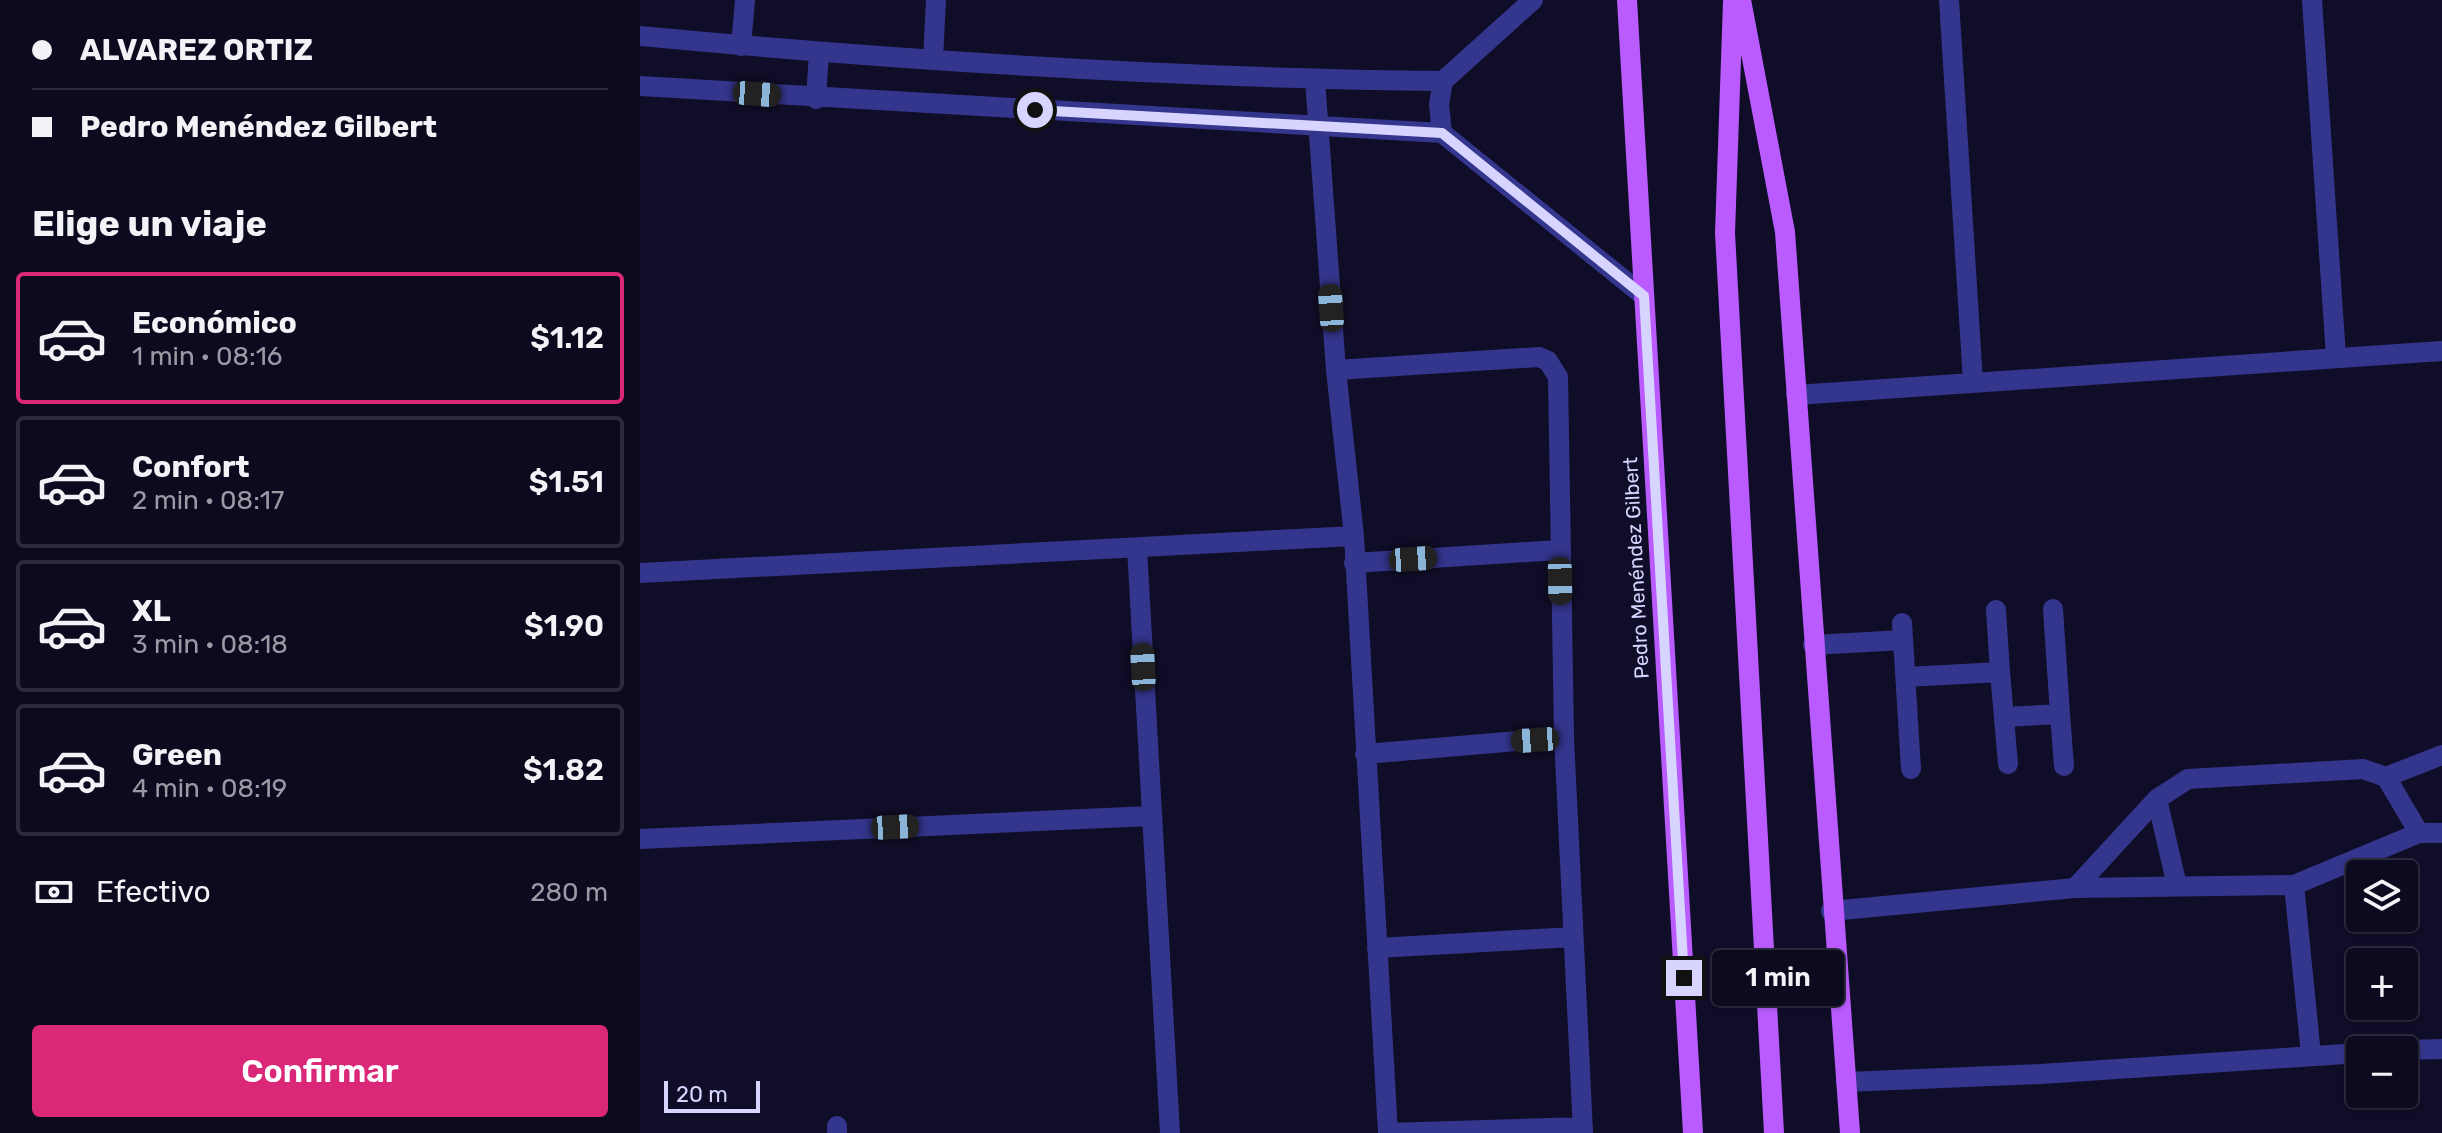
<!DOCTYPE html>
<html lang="es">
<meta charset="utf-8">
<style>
:root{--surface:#0c0a1e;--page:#151327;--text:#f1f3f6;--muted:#9a9aa4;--line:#2c2b3c;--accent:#db2777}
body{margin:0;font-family:Rubik,sans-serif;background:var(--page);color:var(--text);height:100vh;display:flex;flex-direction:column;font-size:30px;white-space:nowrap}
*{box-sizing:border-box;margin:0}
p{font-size:26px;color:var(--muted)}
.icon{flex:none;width:44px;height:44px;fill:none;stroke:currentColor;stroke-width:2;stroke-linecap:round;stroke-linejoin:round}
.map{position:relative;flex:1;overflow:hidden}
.drawer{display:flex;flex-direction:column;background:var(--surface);width:640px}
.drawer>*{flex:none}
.banner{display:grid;align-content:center;height:176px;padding:0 32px;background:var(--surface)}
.tools{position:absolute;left:1706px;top:860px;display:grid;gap:16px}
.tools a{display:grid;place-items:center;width:72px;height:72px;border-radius:8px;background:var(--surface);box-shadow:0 2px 6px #0004,0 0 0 2px var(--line);font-size:40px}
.scale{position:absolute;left:24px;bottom:20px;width:96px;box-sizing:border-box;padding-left:8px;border:4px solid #d7d4ff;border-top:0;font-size:22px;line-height:28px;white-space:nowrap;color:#d7d4ff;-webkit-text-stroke:6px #100d28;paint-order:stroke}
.end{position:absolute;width:36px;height:36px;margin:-18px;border:10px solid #d7d4ff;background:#111;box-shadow:0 0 0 4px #111}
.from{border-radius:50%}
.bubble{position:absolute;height:56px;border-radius:8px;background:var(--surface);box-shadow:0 2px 6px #0004,0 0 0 2px var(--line);font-size:26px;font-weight:600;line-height:56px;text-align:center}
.car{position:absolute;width:24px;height:48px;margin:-24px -12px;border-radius:10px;box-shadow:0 0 6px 2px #0007;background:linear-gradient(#222 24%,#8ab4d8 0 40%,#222 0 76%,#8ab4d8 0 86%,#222 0)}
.banner b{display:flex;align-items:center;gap:28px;height:76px;font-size:30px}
.banner b+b{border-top:2px solid var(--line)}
.banner i{width:20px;height:20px;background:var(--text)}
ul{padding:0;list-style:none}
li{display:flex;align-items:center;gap:24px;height:132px;margin:0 16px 12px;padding:0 16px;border:4px solid var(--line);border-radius:8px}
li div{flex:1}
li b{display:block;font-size:30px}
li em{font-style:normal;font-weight:600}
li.current{border-color:var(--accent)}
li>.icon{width:72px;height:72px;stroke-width:1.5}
h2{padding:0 32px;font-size:36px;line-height:96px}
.pay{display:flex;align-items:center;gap:20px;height:88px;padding:0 32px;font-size:30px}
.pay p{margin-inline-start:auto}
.action{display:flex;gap:16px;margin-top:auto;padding:16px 32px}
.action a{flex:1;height:92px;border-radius:8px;background:var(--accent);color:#fff;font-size:32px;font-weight:600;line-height:92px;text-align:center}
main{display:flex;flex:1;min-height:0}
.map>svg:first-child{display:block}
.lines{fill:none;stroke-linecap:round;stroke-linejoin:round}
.minor{stroke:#34358c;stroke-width:20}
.major{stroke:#b95bff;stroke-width:20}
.route{stroke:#d7d4ff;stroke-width:10}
.labels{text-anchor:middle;stroke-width:6;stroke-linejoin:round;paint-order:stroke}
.street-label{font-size:20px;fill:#d7d4ff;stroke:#100d28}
</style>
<main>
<section class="drawer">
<div class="banner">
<b><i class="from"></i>ALVAREZ ORTIZ</b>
<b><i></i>Pedro Menéndez Gilbert</b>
</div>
<h2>Elige un viaje</h2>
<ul>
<li class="current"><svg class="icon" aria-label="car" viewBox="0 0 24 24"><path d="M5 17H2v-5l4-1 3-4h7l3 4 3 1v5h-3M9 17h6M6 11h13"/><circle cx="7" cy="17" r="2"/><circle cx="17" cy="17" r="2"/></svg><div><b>Económico</b><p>1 min · 08:16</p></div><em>$1.12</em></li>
<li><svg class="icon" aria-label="car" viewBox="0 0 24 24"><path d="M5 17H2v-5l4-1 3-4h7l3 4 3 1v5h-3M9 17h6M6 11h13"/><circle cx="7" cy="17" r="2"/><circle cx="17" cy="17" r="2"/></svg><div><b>Confort</b><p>2 min · 08:17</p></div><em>$1.51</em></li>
<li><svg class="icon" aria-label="car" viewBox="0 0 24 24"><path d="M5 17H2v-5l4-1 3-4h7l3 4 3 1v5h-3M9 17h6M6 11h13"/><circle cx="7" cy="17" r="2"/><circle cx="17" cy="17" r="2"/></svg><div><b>XL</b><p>3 min · 08:18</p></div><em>$1.90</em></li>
<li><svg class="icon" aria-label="car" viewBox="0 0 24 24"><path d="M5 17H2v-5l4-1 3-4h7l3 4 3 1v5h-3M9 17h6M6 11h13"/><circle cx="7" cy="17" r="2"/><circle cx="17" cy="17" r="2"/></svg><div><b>Green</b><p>4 min · 08:19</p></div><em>$1.82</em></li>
</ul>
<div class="pay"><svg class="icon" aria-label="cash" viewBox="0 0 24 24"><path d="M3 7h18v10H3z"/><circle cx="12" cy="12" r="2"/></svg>Efectivo<p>280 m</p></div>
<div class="action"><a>Confirmar</a></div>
</section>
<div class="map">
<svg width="1802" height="1133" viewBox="0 0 1802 1133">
<rect width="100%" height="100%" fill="#100d28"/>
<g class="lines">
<!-- minor -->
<path class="minor" d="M1309 0 1333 382
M1672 0 1696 357
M0 36C266 61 535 78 803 81
M101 46 105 0
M293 59 296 0
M675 79 696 370 714 536 748 1133
M0 86 802 133 1004 296
M176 99 179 53
M802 133 799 104 803 81 893 0
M696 370 899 357 908 361 918 377 924 737 943 1133
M1156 395 1802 351
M497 548 530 1133
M714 563 919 550
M0 573 714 536
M1262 623 1271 769
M1173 645 1263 640
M1360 672 1368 764
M1266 677 1360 672 1356 610
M1420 714 1424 766
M1364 717 1420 714 1413 609
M725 754 924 737
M1746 777 1802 755
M1517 799 1537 886
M0 839 510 816
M1654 885 1671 1055
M1435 888 1517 799 1548 779 1723 769 1746 777 1779 833
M1191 911 1435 888 1654 885 1779 833H1802
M737 948 933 937
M1764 1050 1802 1049
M1206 1082 1401 1074 1720 1053
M197 1126V1133
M748 1133 943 1127"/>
<!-- major -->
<path class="major" d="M987 0 1053 1133
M1101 0 1145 232 1210 1133
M1093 2 1085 233 1134 1133"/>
</g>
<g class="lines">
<!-- route -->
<path class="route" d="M395 110 802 133 1004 296 1044 978"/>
</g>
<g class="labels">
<!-- street labels -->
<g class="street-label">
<text transform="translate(996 568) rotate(-93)" y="7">Pedro Menéndez Gilbert</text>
</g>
</g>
</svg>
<div class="tools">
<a><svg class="icon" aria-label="layers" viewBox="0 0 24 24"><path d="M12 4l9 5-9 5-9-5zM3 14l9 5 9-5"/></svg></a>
<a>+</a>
<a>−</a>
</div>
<div class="scale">20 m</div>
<i class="end from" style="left:395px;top:110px"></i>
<i class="end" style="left:1044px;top:978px"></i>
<div class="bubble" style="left:1072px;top:950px;width:132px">1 min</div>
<i class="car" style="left:117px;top:94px;rotate:94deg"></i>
<i class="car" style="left:691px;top:308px;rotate:356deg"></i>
<i class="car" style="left:773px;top:559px;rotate:86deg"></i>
<i class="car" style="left:920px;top:581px;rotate:179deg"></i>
<i class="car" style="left:503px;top:667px;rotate:357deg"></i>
<i class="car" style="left:895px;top:740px;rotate:266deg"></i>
<i class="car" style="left:255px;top:827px;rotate:87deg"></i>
</div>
</main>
